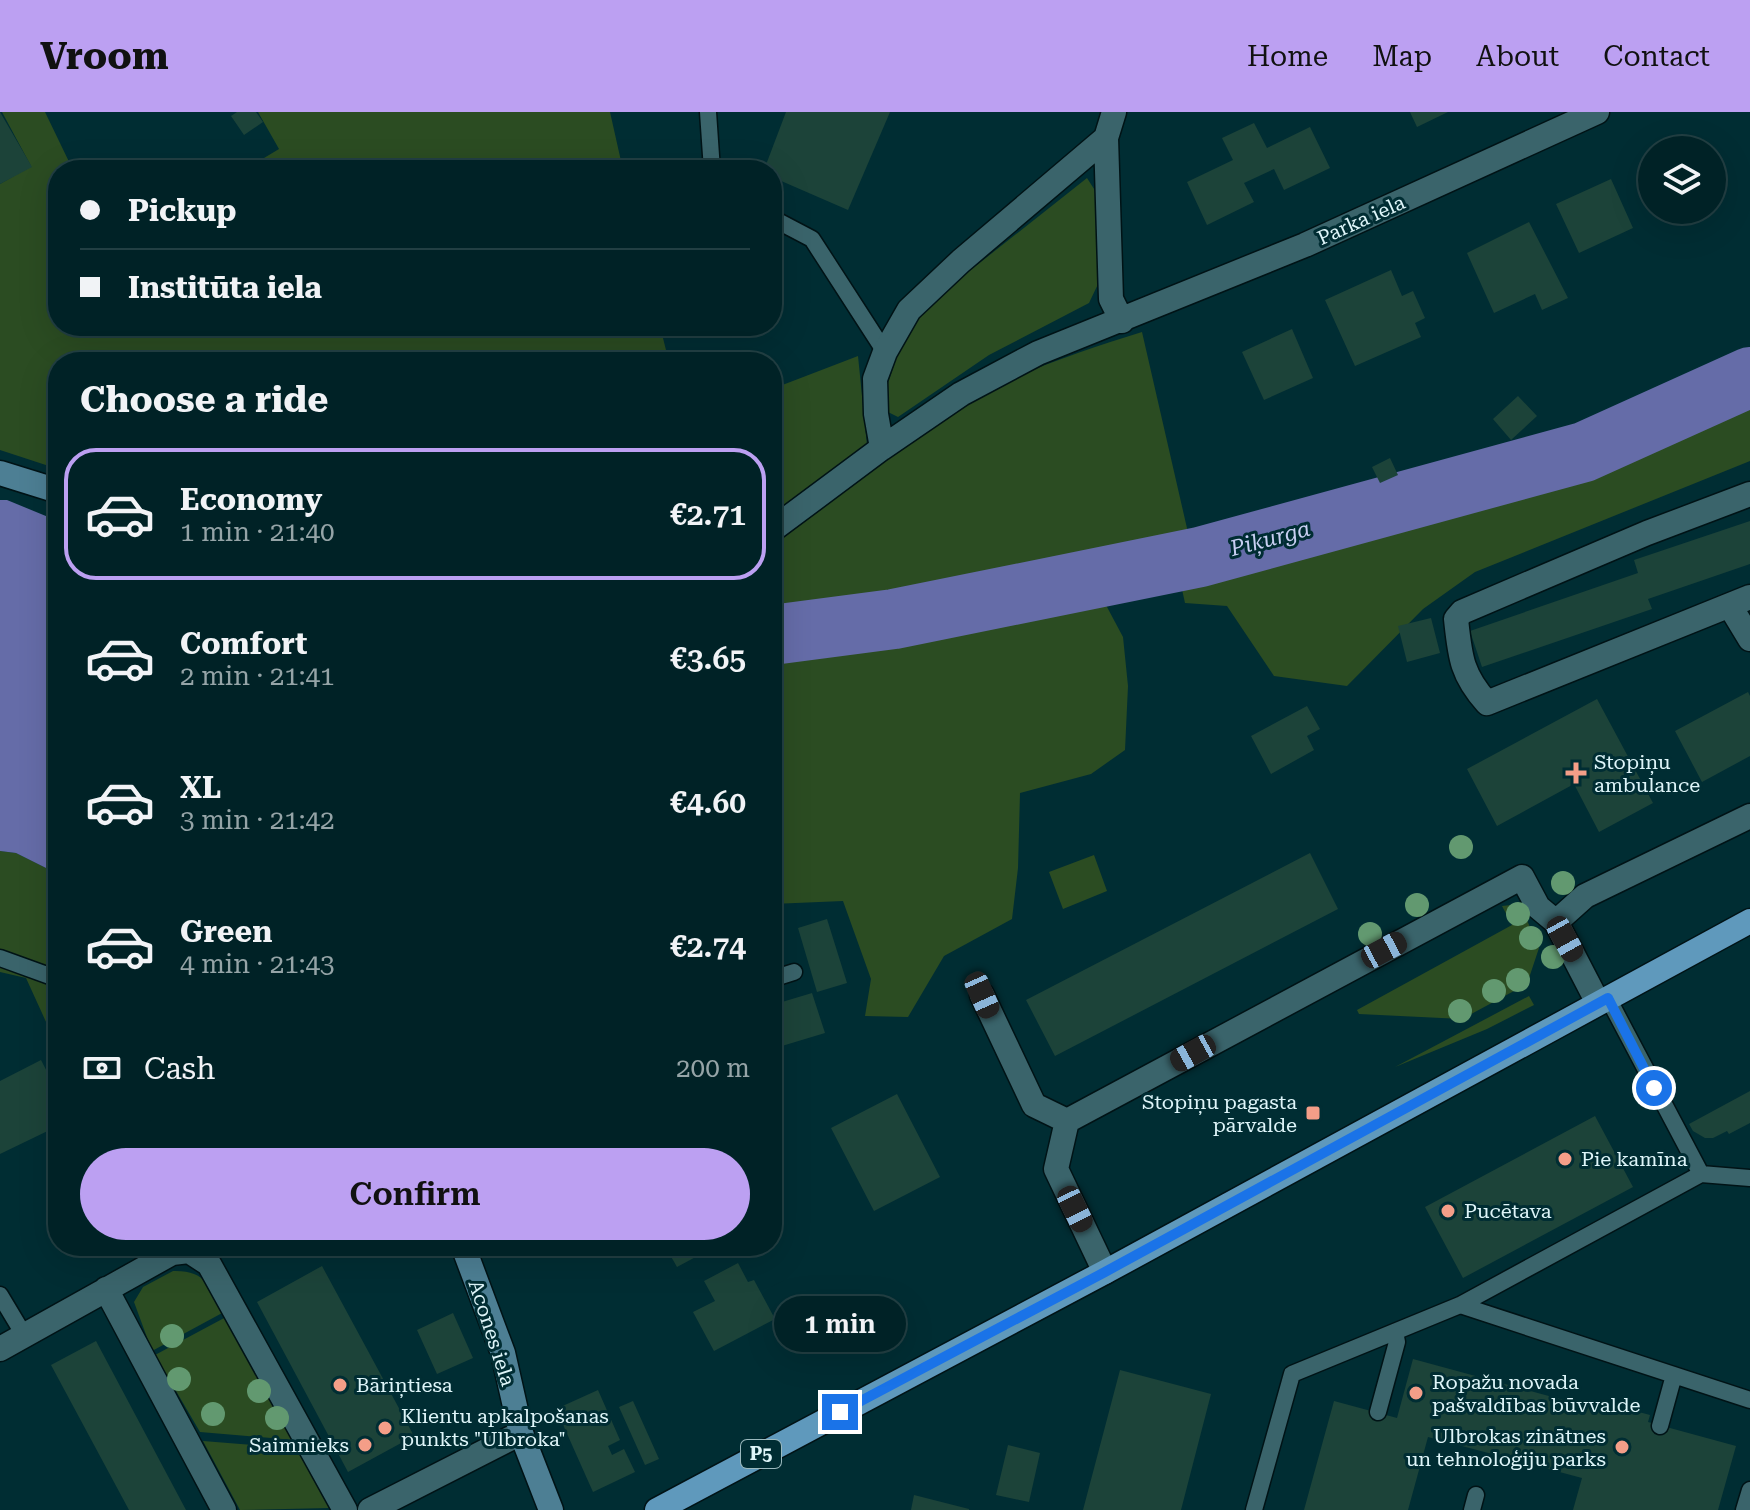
<!DOCTYPE html>
<meta charset="utf-8">
<style>
:root{--surface:#002226;--page:#0a2a2e;--text:#f1f3f6;--muted:#95a4a7;--line:#223f43;--accent:#bca0f2}
body{margin:0;font-family:"Roboto Serif",serif;background:var(--page);color:var(--text);height:100vh;display:flex;flex-direction:column;font-size:30px;white-space:nowrap}
*{box-sizing:border-box;margin:0}
p{font-size:26px;color:var(--muted)}
.icon{flex:none;width:44px;height:44px;fill:none;stroke:currentColor;stroke-width:2;stroke-linecap:round;stroke-linejoin:round}
.map{position:relative;flex:1;overflow:hidden}
.panel{position:absolute;left:48px;top:240px;width:734px;height:904px;display:flex;flex-direction:column;background:var(--surface);border-radius:32px;box-shadow:0 8px 32px #0002,0 0 0 2px var(--line)}
.panel>*{flex:none}
.banner{position:absolute;left:48px;top:48px;width:734px;height:176px;border-radius:32px;box-shadow:0 8px 32px #0002,0 0 0 2px var(--line);display:grid;align-content:center;height:176px;padding:0 32px;background:var(--surface)}
.fabs{position:absolute;left:1638px;top:24px;display:grid;gap:16px}
.fabs a{display:grid;place-items:center;width:88px;height:88px;border-radius:50%;background:var(--surface);box-shadow:0 8px 32px #0002,0 0 0 2px var(--line);font-size:40px}
.end{position:absolute;width:36px;height:36px;margin:-18px;border:10px solid #1a73e8;background:#fff;box-shadow:0 0 0 4px #fff}
.from{border-radius:50%}
.bubble{position:absolute;height:56px;border-radius:28px;background:var(--surface);box-shadow:0 8px 32px #0002,0 0 0 2px var(--line);font-size:26px;font-weight:600;line-height:56px;text-align:center}
.car{position:absolute;width:24px;height:48px;margin:-24px -12px;border-radius:10px;box-shadow:0 0 6px 2px #0007;background:linear-gradient(#222 24%,#8ab4d8 0 40%,#222 0 76%,#8ab4d8 0 86%,#222 0)}
.banner b{display:flex;align-items:center;gap:28px;height:76px;font-size:30px}
.banner b+b{border-top:2px solid var(--line)}
.banner i{width:20px;height:20px;background:var(--text)}
ul{padding:0;list-style:none}
li{display:flex;align-items:center;gap:24px;height:132px;margin:0 16px 12px;padding:0 16px;border:4px solid transparent;border-radius:32px}
li div{flex:1}
li b{display:block;font-size:30px}
li em{font-style:normal;font-weight:600}
li.current{border-color:var(--accent)}
li>.icon{width:72px;height:72px;stroke-width:1.5}
h2{padding:0 32px;font-size:36px;line-height:96px}
.pay{display:flex;align-items:center;gap:20px;height:88px;padding:0 32px;font-size:30px}
.pay p{margin-inline-start:auto}
.button{display:flex;gap:16px;margin-top:auto;padding:16px 32px}
.button a{flex:1;height:92px;border-radius:48px;background:var(--accent);color:#111;font-size:32px;font-weight:600;line-height:92px;text-align:center}
header{display:flex;align-items:center;gap:48px;box-sizing:border-box;height:112px;padding:0 40px;background:var(--accent);color:#111}
header strong{font-size:38px}
nav{display:flex;gap:44px;margin-inline-start:auto;font-size:28px}
.map>svg:first-child{display:block}
.green{fill:#2b4c22}
.water{fill:#656ca8}
.lines{fill:none;stroke-linecap:round;stroke-linejoin:round}
.river{stroke:#656ca8;stroke-width:60}
.building{fill:#1c4339}
.lane-casing{stroke:#001316;stroke-width:19}
.street-casing{stroke:#001316;stroke-width:27}
.secondary-casing{stroke:#001316;stroke-width:27}
.primary-casing{stroke:#001316;stroke-width:27}
.lane{stroke:#3a646b;stroke-width:16}
.street{stroke:#3a646b;stroke-width:24}
.secondary{stroke:#4d7f94;stroke-width:24}
.primary{stroke:#5f99bc;stroke-width:24}
.tree{fill:#629970}
.route{stroke:#1a73e8;stroke-width:10}
.poi-dot{fill:#f49e88;stroke:#002d33;stroke-width:3}
.labels{text-anchor:middle;stroke-width:6;stroke-linejoin:round;paint-order:stroke}
.shield{fill:#002d33;stroke:#9bb9be;stroke-width:2}
.shield-label{font-size:18px;font-weight:bold;fill:#def5f9}
.street-label{font-size:20px;fill:#def5f9;stroke:#002d33}
.poi-label{font-size:20px;fill:#def5f9;stroke:#002d33;text-anchor:start}
.water-label{font-size:22px;font-style:italic;fill:#c8cff2;stroke:#002d33}
</style>
<header>
<strong>Vroom</strong>
<nav><a>Home</a><a>Map</a><a>About</a><a>Contact</a></nav>
</header>
<div class="map">
<svg width="1750" height="1398" viewBox="0 0 1750 1398">
<rect width="100%" height="100%" fill="#002d33"/>
<!-- green -->
<path class="green" d="M2 0H45L73 58H58V214H660L669 250H58V357L0 338V72L31 54Z
M258 0H610L623 58H244L279 37Z
M1087 66 1096 80 1099 170 1089 191 989 243 898 305 888 300 887 274 897 244 916 208 958 168Z
M1142 220 1192 438 1010 460 880 485 772 499V432L782 427C831 390 878 348 928 313 992 269 1068 243 1142 220Z
M858 244 867 333 772 402V277Z
M1750 277V349L1475 460 1423 497 1347 574 1274 564 1227 494 1185 491 1178 459 1590 348Z
M1099 480 1123 525 1128 574 1125 638 1091 662 1020 681 1018 756 1012 807 944 844 908 905 865 904 871 867 843 789 772 792V542L909 520Z
M0 739 16 741 58 762 57 934 26 866 0 860Z
M1094 743 1107 779 1063 797 1049 760Z
M1520 792 1539 836 1527 872 1462 907 1359 902 1357 898 1512 813 1502 794Z
M1529 884 1534 893 1487 917 1395 955Z
M173 1159C206 1158 209 1175 224 1200L152 1239 134 1190 143 1175Z
M226 1205 294 1328 200 1320 155 1243Z
M203 1329 300 1337 329 1396 240 1398Z"/>
<!-- water -->
<path class="water" d="M0 388H7L58 409V762L16 741 0 739Z"/>
<g class="lines">
<!-- river -->
<path class="river" d="M772 523 894 507 1200 445 1584 340 1750 265"/>
</g>
<!-- building -->
<path class="building" d="M0 0 32 55 0 72Z
M237 0H256L263 10 244 23 231 4Z
M786 0H890L848 98 772 65V58H764Z
M1410 0H1448L1417 15Z
M1254 11 1267 36 1310 15 1330 56 1284 78 1274 57 1244 71 1254 90 1207 113 1187 70 1233 48 1222 26Z
M1611 67 1633 116 1579 141 1556 92Z
M1529 110 1568 186 1542 198 1535 182 1494 201 1467 141Z
M1391 158 1402 184 1413 179 1425 206 1415 211 1421 225 1355 254 1325 188Z
M1292 217 1313 266 1264 288 1242 240Z
M1518 284 1537 304 1511 328 1493 307Z
M1390 346 1398 363 1380 371 1372 355Z
M1750 409V452L1648 487 1652 497 1482 555 1470 519 1638 461 1634 448Z
M1431 506 1440 541 1407 550 1398 514Z
M1748 580 1750 584V644L1702 670 1675 619Z
M1597 587 1653 691 1599 720 1574 672 1497 714 1467 657Z
M1307 594 1320 617 1307 624 1314 638 1271 662 1251 624Z
M1310 741 1338 797 1055 944 1026 888Z
M827 807 847 871 817 880 798 816Z
M812 881 825 921 772 937V893Z
M41 948 58 981V1014L0 1042V969Z
M1750 979V1011L1729 1022 1727 1019 1713 1026H1705L1693 1019 1689 1012Z
M897 982 940 1065 874 1099 831 1016Z
M1595 1004 1633 1075 1463 1166 1425 1095Z
M122 1134H139L141 1138 127 1145Z
M665 1134H716L677 1155Z
M738 1151 748 1170 754 1168 775 1207 714 1239 693 1200 715 1189 704 1169Z
M322 1154 414 1324 348 1360 257 1190Z
M453 1201 473 1246 437 1262 417 1218Z
M96 1229 186 1398H129L51 1253Z
M1413 1247 1615 1302 1617 1294 1650 1303 1648 1310 1736 1334 1718 1398H1573L1582 1366 1428 1325 1408 1398H1304L1334 1289 1397 1306Z
M1120 1258 1211 1282 1181 1398H1083Z
M598 1278 620 1328 608 1334 612 1343 624 1337 635 1360 593 1380 556 1297Z
M633 1289 659 1347 645 1353 619 1295Z
M1008 1333 1040 1341 1029 1390 996 1383Z
M914 1383 969 1397V1398H911Z"/>
<g class="lines">
<!-- lane casing -->
<g class="lane-casing">
<path id="lane" d="M708 0 712 58
M772 106 812 127 885 240
M0 846 58 867
M772 867 794 860
M1608 886 1701 1062
M772 948H773
M0 1183 24 1223
M1460 1193 1750 1288
M1378 1300 1397 1230 1395 1220
M1660 1314 1674 1263
M1254 1398 1292 1262 1460 1193 1701 1062 1750 1066
M1472 1398 1476 1383
M1744 1398 1750 1378"/>
</g>
<!-- street casing -->
<g class="street-casing">
<path id="street" d="M1114 0 1106 26 1111 187 1122 209
M882 336 876 302 875 267 885 240 909 198 961 149 1106 26
M1750 382 1647 421 1462 500 1456 507C1460 544 1461 562 1487 591L1750 485
M772 418 882 336 961 282 1038 241 1305 133 1597 0
M1730 494 1750 527
M1556 810 1585 784 1750 704
M982 883 1034 993 1067 1009
M1105 1160 1056 1057 1067 1009 1522 765 1538 795 1556 810 1598 891
M106 1177 224 1398
M0 1237 172 1141 189 1139 209 1152 345 1398
M370 1398 521 1321"/>
</g>
<!-- secondary casing -->
<g class="secondary-casing">
<path id="secondary" d="M0 361 58 379
M463 1134 503 1241 521 1321 551 1398"/>
</g>
<!-- primary casing -->
<g class="primary-casing">
<path id="primary" d="M657 1398 1105 1160 1750 809"/>
</g>
<!-- lane -->
<use href="#lane" class="lane"/>
<!-- street -->
<use href="#street" class="street"/>
<!-- secondary -->
<use href="#secondary" class="secondary"/>
<!-- primary -->
<use href="#primary" class="primary"/>
</g>
<!-- trees -->
<g class="tree">
<circle cx="1461" cy="735" r="12"/>
<circle cx="1563" cy="771" r="12"/>
<circle cx="1417" cy="793" r="12"/>
<circle cx="1518" cy="802" r="12"/>
<circle cx="1370" cy="822" r="12"/>
<circle cx="1531" cy="826" r="12"/>
<circle cx="1553" cy="845" r="12"/>
<circle cx="1518" cy="868" r="12"/>
<circle cx="1494" cy="879" r="12"/>
<circle cx="1460" cy="899" r="12"/>
<circle cx="172" cy="1224" r="12"/>
<circle cx="179" cy="1267" r="12"/>
<circle cx="259" cy="1279" r="12"/>
<circle cx="213" cy="1302" r="12"/>
<circle cx="277" cy="1306" r="12"/>
</g>
<g class="lines">
<!-- route -->
<path class="route" d="M840 1300 1105 1160 1608 886 1654 976"/>
</g>
<!-- markers -->
<g class="poi-dot">
<path d="M1572 649h8v8h8v8h-8v8h-8v-8h-8v-8h8z"/>
<rect x="1305" y="993" width="16" height="16" rx="4"/>
<circle cx="1565" cy="1047" r="8"/>
<circle cx="1448" cy="1099" r="8"/>
<circle cx="340" cy="1273" r="8"/>
<circle cx="1416" cy="1281" r="8"/>
<circle cx="385" cy="1316" r="8"/>
<circle cx="365" cy="1333" r="8"/>
<circle cx="1622" cy="1335" r="8"/>
</g>
<g class="labels">
<!-- shield labels -->
<rect class="shield" x="741" y="1328" width="40" height="28" rx="6"/>
<g class="shield-label">
<text x="761" y="1348">P5</text>
</g>
<!-- street labels -->
<g class="street-label">
<text transform="translate(1361 108) rotate(-24)" y="7">Parka iela</text>
<text transform="translate(492 1221) rotate(72)" y="7">Acones iela</text>
</g>
<!-- poi labels -->
<g class="poi-label">
<text x="1594" y="657">Stopiņu<tspan x="1594" dy="23">ambulance</tspan></text>
<text x="1297" y="997" text-anchor="end">Stopiņu pagasta<tspan x="1297" dy="23">pārvalde</tspan></text>
<text x="1581" y="1054">Pie kamīna</text>
<text x="1464" y="1106">Pucētava</text>
<text x="1432" y="1277">Ropažu novada<tspan x="1432" dy="23">pašvaldības būvvalde</tspan></text>
<text x="356" y="1280">Bāriņtiesa</text>
<text x="401" y="1311">Klientu apkalpošanas<tspan x="401" dy="23">punkts "Ulbroka"</tspan></text>
<text x="1606" y="1331" text-anchor="end">Ulbrokas zinātnes<tspan x="1606" dy="23">un tehnoloģiju parks</tspan></text>
<text x="349" y="1340" text-anchor="end">Saimnieks</text>
</g>
<!-- water labels -->
<g class="water-label">
<text transform="translate(1270 426) rotate(-15)" y="8">Piķurga</text>
</g>
</g>
</svg>
<div class="fabs">
<a><svg class="icon" aria-label="layers" viewBox="0 0 24 24"><path d="M12 4l9 5-9 5-9-5zM3 14l9 5 9-5"/></svg></a>
</div>
<i class="end from" style="left:1654px;top:976px"></i>
<i class="end" style="left:840px;top:1300px"></i>
<div class="bubble" style="left:774px;top:1184px;width:132px">1 min</div>
<i class="car" style="left:1565px;top:827px;rotate:151deg"></i>
<i class="car" style="left:1384px;top:838px;rotate:62deg"></i>
<i class="car" style="left:982px;top:883px;rotate:156deg"></i>
<i class="car" style="left:1193px;top:941px;rotate:241deg"></i>
<i class="car" style="left:1075px;top:1097px;rotate:154deg"></i>
<div class="banner">
<b><i class="from"></i>Pickup</b>
<b><i></i>Institūta iela</b>
</div>
<section class="panel">
<h2>Choose a ride</h2>
<ul>
<li class="current"><svg class="icon" aria-label="car" viewBox="0 0 24 24"><path d="M5 17H2v-5l4-1 3-4h7l3 4 3 1v5h-3M9 17h6M6 11h13"/><circle cx="7" cy="17" r="2"/><circle cx="17" cy="17" r="2"/></svg><div><b>Economy</b><p>1 min · 21:40</p></div><em>€2.71</em></li>
<li><svg class="icon" aria-label="car" viewBox="0 0 24 24"><path d="M5 17H2v-5l4-1 3-4h7l3 4 3 1v5h-3M9 17h6M6 11h13"/><circle cx="7" cy="17" r="2"/><circle cx="17" cy="17" r="2"/></svg><div><b>Comfort</b><p>2 min · 21:41</p></div><em>€3.65</em></li>
<li><svg class="icon" aria-label="car" viewBox="0 0 24 24"><path d="M5 17H2v-5l4-1 3-4h7l3 4 3 1v5h-3M9 17h6M6 11h13"/><circle cx="7" cy="17" r="2"/><circle cx="17" cy="17" r="2"/></svg><div><b>XL</b><p>3 min · 21:42</p></div><em>€4.60</em></li>
<li><svg class="icon" aria-label="car" viewBox="0 0 24 24"><path d="M5 17H2v-5l4-1 3-4h7l3 4 3 1v5h-3M9 17h6M6 11h13"/><circle cx="7" cy="17" r="2"/><circle cx="17" cy="17" r="2"/></svg><div><b>Green</b><p>4 min · 21:43</p></div><em>€2.74</em></li>
</ul>
<div class="pay"><svg class="icon" aria-label="cash" viewBox="0 0 24 24"><path d="M3 7h18v10H3z"/><circle cx="12" cy="12" r="2"/></svg>Cash<p>200 m</p></div>
<div class="button"><a>Confirm</a></div>
</section>
</div>
